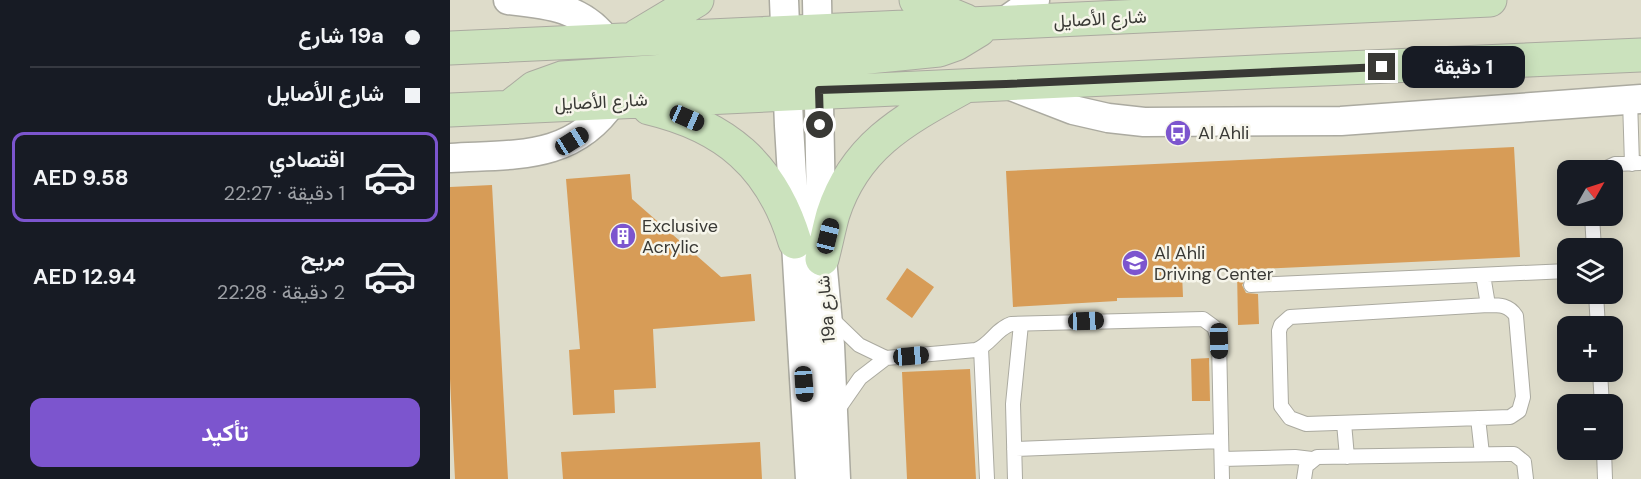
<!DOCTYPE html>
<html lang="ar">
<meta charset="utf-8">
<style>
:root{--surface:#171b24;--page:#242831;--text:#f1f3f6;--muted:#9ea1a6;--line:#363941;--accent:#7c55ce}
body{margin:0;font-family:"DM Sans",Vazirmatn,sans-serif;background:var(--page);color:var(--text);direction:rtl;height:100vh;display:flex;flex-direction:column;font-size:22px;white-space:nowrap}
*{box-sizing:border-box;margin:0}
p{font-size:20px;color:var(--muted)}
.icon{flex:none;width:33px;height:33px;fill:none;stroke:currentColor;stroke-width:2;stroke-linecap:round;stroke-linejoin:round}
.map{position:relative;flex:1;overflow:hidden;direction:ltr}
.side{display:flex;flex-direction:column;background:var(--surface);width:450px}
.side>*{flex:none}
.hud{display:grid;align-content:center;height:132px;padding:0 30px;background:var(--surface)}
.needle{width:39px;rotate:51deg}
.tools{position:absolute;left:1107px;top:160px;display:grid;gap:12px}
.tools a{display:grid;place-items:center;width:66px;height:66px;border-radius:12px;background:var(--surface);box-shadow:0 3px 15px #0003;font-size:30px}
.end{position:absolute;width:27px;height:27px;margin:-14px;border:8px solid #393935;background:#fff;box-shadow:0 0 0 3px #fff}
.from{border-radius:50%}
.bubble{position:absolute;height:42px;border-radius:12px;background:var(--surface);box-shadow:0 3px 15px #0003;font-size:20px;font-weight:700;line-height:42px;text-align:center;direction:rtl}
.car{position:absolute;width:18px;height:36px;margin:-18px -9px;border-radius:8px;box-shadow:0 0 4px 2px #0007;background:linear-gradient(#222 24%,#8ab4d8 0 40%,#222 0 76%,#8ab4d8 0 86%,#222 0)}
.hud b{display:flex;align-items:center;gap:21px;height:57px;font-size:22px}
.hud b+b{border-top:2px solid var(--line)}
.hud i{width:15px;height:15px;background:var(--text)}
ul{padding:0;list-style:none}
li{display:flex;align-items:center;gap:18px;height:90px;margin:0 12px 9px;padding:0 18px;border:3px solid transparent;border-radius:12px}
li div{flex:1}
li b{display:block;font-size:22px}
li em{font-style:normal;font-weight:700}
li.selected{border-color:var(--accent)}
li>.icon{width:54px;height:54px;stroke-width:1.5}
.button{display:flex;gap:12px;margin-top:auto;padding:12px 30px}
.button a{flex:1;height:69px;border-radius:12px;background:var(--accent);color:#fff;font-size:24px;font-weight:700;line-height:69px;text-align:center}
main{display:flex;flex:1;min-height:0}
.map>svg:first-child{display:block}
.built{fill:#dedcca;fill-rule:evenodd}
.building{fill:#d79c57}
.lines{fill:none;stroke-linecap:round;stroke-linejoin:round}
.lane-casing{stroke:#abaaa0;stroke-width:16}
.street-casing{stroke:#abaaa0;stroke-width:31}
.secondary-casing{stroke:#abaaa0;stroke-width:35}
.lane{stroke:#fff;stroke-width:14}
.street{stroke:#fff;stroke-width:28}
.secondary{stroke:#cbe2bd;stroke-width:33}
.route{stroke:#393935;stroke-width:8}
.labels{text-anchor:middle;stroke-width:5;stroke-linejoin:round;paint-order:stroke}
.street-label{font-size:18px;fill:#393935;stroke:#f6f5ea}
.poi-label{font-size:18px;fill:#393935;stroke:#f6f5ea;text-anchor:start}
</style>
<main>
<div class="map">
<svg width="1191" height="479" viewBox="0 0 1191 479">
<rect width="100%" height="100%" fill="#e9e8dd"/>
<!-- built -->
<path class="built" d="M0 0H1191V479H0ZM1118 171H1162V216H1118ZM1118 249H1162V294H1118ZM1118 327H1162V372H1118ZM1118 405H1162V450H1118Z"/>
<!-- building -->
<path class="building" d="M1064 147 1070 257 808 269V276L797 277 792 285 796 293 808 294 809 324 788 325 787 270 732 273 733 297 667 298V301L563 307 556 171Z
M180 174 182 199 271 277 301 274 305 321 203 329 206 388 164 390 165 413 123 415 119 350 130 349 116 179Z
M42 185 58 479H5L0 379V187Z
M457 268 484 287 462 318 436 299Z
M759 358 760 401H742L741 359Z
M520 369 526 479H457L452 372Z
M310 442 312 479H113L111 452Z"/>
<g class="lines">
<!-- lane casing -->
<g class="lane-casing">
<path id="lane" d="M1180 100 1182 164
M1150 171 1165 164 1189 163
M1142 216 1144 249
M1033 275 1038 305
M801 285 1118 271
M1146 294 1148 327
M1038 305C1050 305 1059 305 1066 316L1073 397 1069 411 1060 417 856 424 840 418 831 406 829 331 831 325 840 317Z
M382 319 409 345 436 358 526 350C541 344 546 329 561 324L753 319 764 327 769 341 772 479
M531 348 537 479
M1150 372 1152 405
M387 411 410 378 436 358
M1028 418 1032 454
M894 423 897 457
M564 449 771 441
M1154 450 1155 479
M772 459 845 457 862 459
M565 479 563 404 571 324
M854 479 856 466 867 457 1058 454H1064L1074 462 1076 479"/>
</g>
<!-- street casing -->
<g class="street-casing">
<path id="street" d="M58 0C96 4 133 7 157 41
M334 0 339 126 360 479
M367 0 372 259 380 345 386 479
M551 24 585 0
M556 84 623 110 658 118 694 122 891 121 1191 99
M0 158C64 154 123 161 163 101"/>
</g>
<!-- secondary casing -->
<g class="secondary-casing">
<path id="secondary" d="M466 0 516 21
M187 36 247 0
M0 48 1040 0
M341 84 353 69 368 62 489 50 506 44 529 30
M61 106 84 88 112 78 319 64 352 52 359 46 367 31
M199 108C275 126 322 165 345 242
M0 110C397 88 794 73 1191 55
M372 259C376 244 379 228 383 214 405 146 454 120 512 88"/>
</g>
<!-- lane -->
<use href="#lane" class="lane"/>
<!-- street -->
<use href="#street" class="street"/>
<!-- secondary -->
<use href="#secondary" class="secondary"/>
</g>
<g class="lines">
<!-- route -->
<path class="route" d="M370 125 369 90 556 84 932 67"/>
</g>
<!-- icons -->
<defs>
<g id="bus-disc" transform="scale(1.35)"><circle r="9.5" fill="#7c55ce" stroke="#f6f5ea"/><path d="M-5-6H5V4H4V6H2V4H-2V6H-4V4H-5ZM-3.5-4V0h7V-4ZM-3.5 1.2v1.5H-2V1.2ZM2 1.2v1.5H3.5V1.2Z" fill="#fff"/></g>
<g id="building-disc" transform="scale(1.35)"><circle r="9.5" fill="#7c55ce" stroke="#f6f5ea"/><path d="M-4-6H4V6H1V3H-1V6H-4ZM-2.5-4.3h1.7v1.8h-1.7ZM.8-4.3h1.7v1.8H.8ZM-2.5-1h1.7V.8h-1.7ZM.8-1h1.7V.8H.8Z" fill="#fff"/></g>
<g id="school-disc" transform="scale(1.35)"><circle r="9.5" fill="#7c55ce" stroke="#f6f5ea"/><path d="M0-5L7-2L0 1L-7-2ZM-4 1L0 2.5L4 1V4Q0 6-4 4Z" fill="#fff"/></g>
</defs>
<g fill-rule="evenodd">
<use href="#bus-disc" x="728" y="133"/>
<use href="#building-disc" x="173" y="236"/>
<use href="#school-disc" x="685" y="263"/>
</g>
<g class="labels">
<!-- street labels -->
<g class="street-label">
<text transform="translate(650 19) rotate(-3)" y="6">شارع الأصايل</text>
<text transform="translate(151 102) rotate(-3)" y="6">شارع الأصايل</text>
<text transform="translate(376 309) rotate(-95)" y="6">19a شارع</text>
</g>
<!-- poi labels -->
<g class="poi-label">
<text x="748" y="139">Al Ahli</text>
<text x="192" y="232">Exclusive<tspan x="192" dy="21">Acrylic</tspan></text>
<text x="704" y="259">Al Ahli<tspan x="704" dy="21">Driving Center</tspan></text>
</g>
</g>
</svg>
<div class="tools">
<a><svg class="needle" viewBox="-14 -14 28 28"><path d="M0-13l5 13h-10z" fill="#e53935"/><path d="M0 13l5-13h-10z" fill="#9ea1a6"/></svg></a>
<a><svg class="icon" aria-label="layers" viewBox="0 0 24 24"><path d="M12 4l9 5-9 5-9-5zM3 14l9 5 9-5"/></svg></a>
<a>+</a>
<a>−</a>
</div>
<i class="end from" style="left:370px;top:125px"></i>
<i class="end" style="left:932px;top:67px"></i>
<div class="bubble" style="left:952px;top:46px;width:123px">1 دقيقة</div>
<i class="car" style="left:237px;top:118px;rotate:114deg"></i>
<i class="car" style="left:122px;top:141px;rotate:58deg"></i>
<i class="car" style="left:378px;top:236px;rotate:14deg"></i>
<i class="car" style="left:636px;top:321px;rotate:88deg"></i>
<i class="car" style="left:769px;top:341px;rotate:179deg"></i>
<i class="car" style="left:461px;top:356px;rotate:85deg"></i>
<i class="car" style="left:354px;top:384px;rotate:176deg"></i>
</div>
<section class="side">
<div class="hud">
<b><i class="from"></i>19a شارع</b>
<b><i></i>شارع الأصايل</b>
</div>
<ul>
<li class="selected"><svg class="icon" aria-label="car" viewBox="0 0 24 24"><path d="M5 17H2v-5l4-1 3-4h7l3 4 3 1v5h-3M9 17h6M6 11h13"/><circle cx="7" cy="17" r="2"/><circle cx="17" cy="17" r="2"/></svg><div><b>اقتصادي</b><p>1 دقيقة · 22:27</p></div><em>AED 9.58</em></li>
<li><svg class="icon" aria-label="car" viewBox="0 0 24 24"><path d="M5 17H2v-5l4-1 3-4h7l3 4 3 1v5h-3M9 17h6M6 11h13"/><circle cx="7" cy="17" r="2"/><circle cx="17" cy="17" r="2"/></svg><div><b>مريح</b><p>2 دقيقة · 22:28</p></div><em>AED 12.94</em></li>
</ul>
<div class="button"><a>تأكيد</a></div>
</section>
</main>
